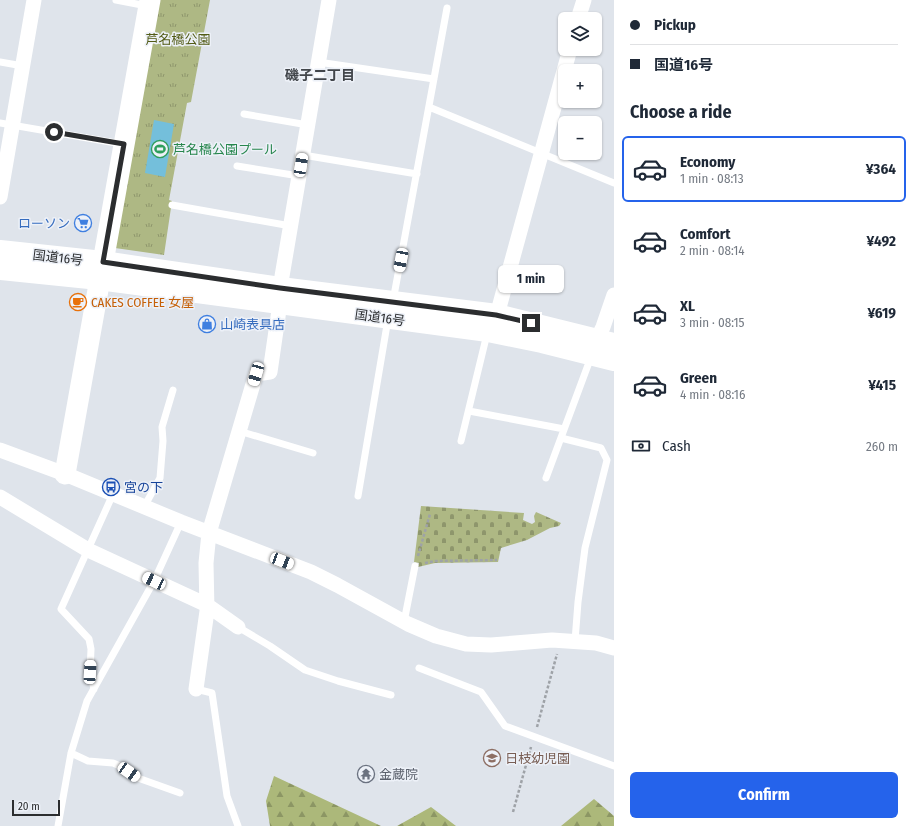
<!DOCTYPE html>
<meta charset="utf-8">
<style>
:root{--surface:#fff;--page:#f2f2f3;--text:#1f2937;--muted:#747a83;--line:#e0e1e3;--accent:#2563eb}
body{margin:0;font-family:"Fira Sans Condensed","Noto Sans JP",sans-serif;background:var(--page);color:var(--text);height:100vh;display:flex;flex-direction:column;font-size:15px;white-space:nowrap}
*{box-sizing:border-box;margin:0}
p{font-size:13px;color:var(--muted)}
.icon{flex:none;width:22px;height:22px;fill:none;stroke:currentColor;stroke-width:2;stroke-linecap:round;stroke-linejoin:round}
.map{position:relative;flex:1;overflow:hidden}
.panel{display:flex;flex-direction:column;background:var(--surface);width:300px}
.panel>*{flex:none}
.banner{display:grid;align-content:center;height:88px;padding:0 16px;background:var(--surface)}
.tools{position:absolute;left:558px;top:12px;display:grid;gap:8px}
.tools a{display:grid;place-items:center;width:44px;height:44px;border-radius:6px;background:var(--surface);box-shadow:0 1px 3px #0004;font-size:20px}
.scale{position:absolute;left:12px;bottom:10px;width:48px;box-sizing:border-box;padding-left:4px;border:2px solid #2b2d2f;border-top:0;font-size:11px;line-height:14px;white-space:nowrap;color:#2b2d2f;-webkit-text-stroke:3px #edf1f8;paint-order:stroke}
.end{position:absolute;width:18px;height:18px;margin:-9px;border:5px solid #2b2d2f;background:#fff;box-shadow:0 0 0 2px #fff}
.from{border-radius:50%}
.bubble{position:absolute;height:28px;border-radius:6px;background:var(--surface);box-shadow:0 1px 3px #0004;font-size:13px;font-weight:700;line-height:28px;text-align:center}
.car{position:absolute;width:12px;height:24px;margin:-12px -6px;border-radius:5px;box-shadow:0 0 3px 1px #0007;background:linear-gradient(#fff 24%,#345 0 40%,#fff 0 76%,#345 0 86%,#fff 0)}
.banner b{display:flex;align-items:center;gap:14px;height:38px;font-size:15px}
.banner b+b{border-top:1px solid var(--line)}
.banner i{width:10px;height:10px;background:var(--text)}
ul{padding:0;list-style:none}
li{display:flex;align-items:center;gap:12px;height:66px;margin:0 8px 6px;padding:0 8px;border:2px solid transparent;border-radius:6px}
li div{flex:1}
li b{display:block;font-size:15px}
li em{font-style:normal;font-weight:700}
li.on{border-color:var(--accent)}
li>.icon{width:36px;height:36px;stroke-width:1.5}
h2{padding:0 16px;font-size:18px;line-height:48px}
.pay{display:flex;align-items:center;gap:10px;height:44px;padding:0 16px;font-size:15px}
.pay p{margin-inline-start:auto}
.action{display:flex;gap:8px;margin-top:auto;padding:8px 16px}
.action a{flex:1;height:46px;border-radius:6px;background:var(--accent);color:#fff;font-size:16px;font-weight:700;line-height:46px;text-align:center}
main{display:flex;flex:1;min-height:0}
.map>svg:first-child{display:block}
.grass{fill:url(#grass-tufts)}
.forest{fill:url(#forest-firs)}
.cemetery{fill:url(#cemetery-stones)}
.water{fill:#74bfdb}
.lines{fill:none;stroke-linecap:round;stroke-linejoin:round}
.path{stroke:#9ea2a7;stroke-width:2.5;stroke-dasharray:3 2;stroke-linecap:butt}
.lane{stroke:#fff;stroke-width:7}
.street{stroke:#fff;stroke-width:15}
.secondary{stroke:#fff;stroke-width:21}
.highway{stroke:#fff;stroke-width:22}
.route{stroke:#2b2d2f;stroke-width:5}
.labels{text-anchor:middle;stroke-width:3;stroke-linejoin:round;paint-order:stroke}
.park-label{font-size:13px;fill:#525b15;stroke:#edf1f8}
.leisure-label{font-size:13px;fill:#27864d;stroke:#edf1f8;text-anchor:start}
.shop-label{font-size:13px;fill:#366cbe;stroke:#edf1f8;text-anchor:end}
.street-label{font-size:13px;fill:#2b2d2f;stroke:#edf1f8}
.food-label{font-size:13px;fill:#c56008;stroke:#edf1f8;text-anchor:start}
.transit-label{font-size:13px;fill:#164399;stroke:#edf1f8;text-anchor:start}
.education-label{font-size:13px;fill:#785e54;stroke:#edf1f8;text-anchor:start}
.worship-label{font-size:13px;fill:#5b616d;stroke:#edf1f8;text-anchor:start}
.neighbourhood-label{font-size:14px;font-weight:bold;fill:#42464b;stroke:#edf1f8}
</style>
<main>
<div class="map">
<svg width="614" height="826" viewBox="0 0 614 826">
<defs>
<pattern id="grass-tufts" width="24" height="20" patternUnits="userSpaceOnUse"><rect width="24" height="20" fill="#aeb884"/><path d="M3 7l-1-3M5 7V3M7 7l1-3M15 17l-1-3M17 17v-4M19 17l1-3" fill="none" stroke="#8e966c"/></pattern>
<pattern id="forest-firs" width="22" height="20" patternUnits="userSpaceOnUse"><rect width="22" height="20" fill="#acb87a"/><path d="M5 1l3.5 6h-7zM16 11l3.5 6h-7z" fill="#8c9664"/></pattern>
<pattern id="cemetery-stones" width="16" height="16" patternUnits="userSpaceOnUse"><rect width="16" height="16" fill="#aeb884"/><path d="M2 7V4a2 2 0 0 1 4 0v3zM10 15v-3a2 2 0 0 1 4 0v3z" fill="#8e966c"/></pattern>
</defs>
<rect width="100%" height="100%" fill="#dfe4eb"/>
<!-- grass -->
<path class="grass" d="M159 0H210L191 102 187 103 169 200 172 201 164 255 115 248Z"/>
<!-- forest -->
<path class="forest" d="M274 776 381 826H270L266 801Z
M594 799 614 816V826H561Z
M431 807 456 826H397Z"/>
<!-- cemetery -->
<path class="cemetery" d="M421 506 524 513 523 520 532 524 535 522 534 516 536 512 561 523 559 526 550 528 527 540 501 548 498 562 435 563 418 567 419 563 414 562Z"/>
<!-- water -->
<path class="water" d="M154 120 174 124 165 177 145 173Z"/>
<g class="lines">
<!-- path -->
<path class="path" d="M418 556 430 514
M425 563 435 561 497 560
M537 727 557 654
M513 812 531 747"/>
<!-- lane -->
<path class="lane" d="M116 0 147 6
M0 62 23 66
M318 62 434 79
M429 107 614 183
M244 114 308 125
M0 123 122 144
M303 155 417 174
M237 166 299 176
M172 205 291 226
M393 301 447 8
M469 411 564 429
M239 431 313 453
M561 438 601 448 607 460 585 548 578 602 575 641
M461 441 487 334
M546 478 591 357
M358 496 388 319
M144 507 160 478 163 441 162 427 173 390
M404 622 415 566
M238 627 270 646 305 670 338 681 391 695
M419 668 481 692 505 726 614 766
M94 689 90 672 91 649 89 639 61 609 113 494
M196 689 212 693 227 796 238 826
M71 753 88 761 113 763 120 766 138 778 180 793
M58 826 71 753 87 701 154 581 181 522"/>
<!-- street -->
<path class="street" d="M578 19 584 0
M0 197 34 0
M280 288 329 0
M497 315 570 49
M597 339 603 327 614 295
M0 450 65 474 181 522 311 572 337 585 408 624 436 636 466 644 491 645 552 640 596 643 614 648
M0 497 88 550 207 605 238 627
M196 689 207 611 206 563 209 533 256 374 270 372 280 303"/>
<!-- secondary -->
<path class="secondary" d="M65 474 150 0"/>
<!-- highway -->
<path class="highway" d="M0 251 103 262 280 288 497 315 614 344
M0 269 99 279 488 331 542 342 614 360"/>
</g>
<g class="lines">
<!-- route -->
<path class="route" d="M54 132 124 144 103 262 280 288 496 315 531 323"/>
</g>
<!-- icons -->
<defs>
<g id="stadium-ring" transform="scale(0.9)"><circle r="9.5" fill="#edf1f8" stroke="#2e9e5b" stroke-width="1.5"/><path d="M0-5a6.5 5 0 1 0 0 10a6.5 5 0 1 0 0-10ZM-3.5-1.8h7v3.6h-7Z" fill="#2e9e5b"/></g>
<g id="supermarket-ring" transform="scale(0.9)"><circle r="9.5" fill="#edf1f8" stroke="#3f7fe0" stroke-width="1.5"/><path d="M-6-5.5h2.5l.6 2H6L4.5 2H-2.5L-4.4-4H-6ZM-1.5 3.2a1.3 1.3 0 1 0 .1 0ZM3 3.2a1.3 1.3 0 1 0 .1 0Z" fill="#3f7fe0"/></g>
<g id="cafe-ring" transform="scale(0.9)"><circle r="9.5" fill="#edf1f8" stroke="#e8710a" stroke-width="1.5"/><path d="M-5.5-4.5H6V0H3Q3 3.5 0 3.5H-2.5Q-5.5 3.5-5.5 0ZM3-3.2v2h1.7v-2ZM-6 4.5H4V6H-6Z" fill="#e8710a"/></g>
<g id="shop-ring" transform="scale(0.9)"><circle r="9.5" fill="#edf1f8" stroke="#3f7fe0" stroke-width="1.5"/><path d="M-5-2.5h2.3a2.7 3.5 0 0 1 5.4 0H5L5.5 6h-11ZM-1.5-2.5h3a1.5 2.3 0 0 0-3 0Z" fill="#3f7fe0"/></g>
<g id="bus-ring" transform="scale(0.9)"><circle r="9.5" fill="#edf1f8" stroke="#1a4fb4" stroke-width="1.5"/><path d="M-5-6H5V4H4V6H2V4H-2V6H-4V4H-5ZM-3.5-4V0h7V-4ZM-3.5 1.2v1.5H-2V1.2ZM2 1.2v1.5H3.5V1.2Z" fill="#1a4fb4"/></g>
<g id="school-ring" transform="scale(0.9)"><circle r="9.5" fill="#edf1f8" stroke="#8d6e63" stroke-width="1.5"/><path d="M0-5L7-2L0 1L-7-2ZM-4 1L0 2.5L4 1V4Q0 6-4 4Z" fill="#8d6e63"/></g>
<g id="temple-ring" transform="scale(0.9)"><circle r="9.5" fill="#edf1f8" stroke="#6b7280" stroke-width="1.5"/><path d="M0-6L5-2H3V0L6.5 2.5H4V6H1.5V3h-3V6H-4V2.5H-6.5L-3 0V-2H-5Z" fill="#6b7280"/></g>
</defs>
<g fill-rule="evenodd">
<use href="#stadium-ring" x="160" y="149"/>
<use href="#supermarket-ring" x="83" y="223"/>
<use href="#cafe-ring" x="78" y="302"/>
<use href="#shop-ring" x="207" y="324"/>
<use href="#bus-ring" x="111" y="487"/>
<use href="#school-ring" x="492" y="758"/>
<use href="#temple-ring" x="366" y="774"/>
</g>
<g class="labels">
<!-- park labels -->
<g class="park-label">
<text x="178" y="44">芦名橋公園</text>
</g>
<!-- leisure labels -->
<g class="leisure-label">
<text x="173" y="154">芦名橋公園プール</text>
</g>
<!-- shop labels -->
<g class="shop-label">
<text x="70" y="228">ローソン</text>
<text x="220" y="329" text-anchor="start">山崎表具店</text>
</g>
<!-- street labels -->
<g class="street-label">
<text transform="translate(58 257) rotate(7)" y="5">国道16号</text>
<text transform="translate(380 317) rotate(8)" y="5">国道16号</text>
</g>
<!-- food labels -->
<g class="food-label">
<text x="91" y="307">CAKES COFFEE 女屋</text>
</g>
<!-- transit labels -->
<g class="transit-label">
<text x="124" y="492">宮の下</text>
</g>
<!-- education labels -->
<g class="education-label">
<text x="505" y="763">日枝幼児園</text>
</g>
<!-- worship labels -->
<g class="worship-label">
<text x="379" y="779">金蔵院</text>
</g>
<!-- neighbourhood labels -->
<g class="neighbourhood-label">
<text x="320" y="80">磯子二丁目</text>
</g>
</g>
</svg>
<div class="tools">
<a><svg class="icon" aria-label="layers" viewBox="0 0 24 24"><path d="M12 4l9 5-9 5-9-5zM3 14l9 5 9-5"/></svg></a>
<a>+</a>
<a>−</a>
</div>
<div class="scale">20 m</div>
<i class="end from" style="left:54px;top:132px"></i>
<i class="end" style="left:531px;top:323px"></i>
<div class="bubble" style="left:498px;top:265px;width:66px">1 min</div>
<i class="car" style="left:301px;top:165px;rotate:9deg"></i>
<i class="car" style="left:401px;top:260px;rotate:191deg"></i>
<i class="car" style="left:256px;top:374px;rotate:196deg"></i>
<i class="car" style="left:282px;top:561px;rotate:111deg"></i>
<i class="car" style="left:154px;top:581px;rotate:295deg"></i>
<i class="car" style="left:90px;top:672px;rotate:3deg"></i>
<i class="car" style="left:129px;top:772px;rotate:124deg"></i>
</div>
<section class="panel">
<div class="banner">
<b><i class="from"></i>Pickup</b>
<b><i></i>国道16号</b>
</div>
<h2>Choose a ride</h2>
<ul>
<li class="on"><svg class="icon" aria-label="car" viewBox="0 0 24 24"><path d="M5 17H2v-5l4-1 3-4h7l3 4 3 1v5h-3M9 17h6M6 11h13"/><circle cx="7" cy="17" r="2"/><circle cx="17" cy="17" r="2"/></svg><div><b>Economy</b><p>1 min · 08:13</p></div><em>¥364</em></li>
<li><svg class="icon" aria-label="car" viewBox="0 0 24 24"><path d="M5 17H2v-5l4-1 3-4h7l3 4 3 1v5h-3M9 17h6M6 11h13"/><circle cx="7" cy="17" r="2"/><circle cx="17" cy="17" r="2"/></svg><div><b>Comfort</b><p>2 min · 08:14</p></div><em>¥492</em></li>
<li><svg class="icon" aria-label="car" viewBox="0 0 24 24"><path d="M5 17H2v-5l4-1 3-4h7l3 4 3 1v5h-3M9 17h6M6 11h13"/><circle cx="7" cy="17" r="2"/><circle cx="17" cy="17" r="2"/></svg><div><b>XL</b><p>3 min · 08:15</p></div><em>¥619</em></li>
<li><svg class="icon" aria-label="car" viewBox="0 0 24 24"><path d="M5 17H2v-5l4-1 3-4h7l3 4 3 1v5h-3M9 17h6M6 11h13"/><circle cx="7" cy="17" r="2"/><circle cx="17" cy="17" r="2"/></svg><div><b>Green</b><p>4 min · 08:16</p></div><em>¥415</em></li>
</ul>
<div class="pay"><svg class="icon" aria-label="cash" viewBox="0 0 24 24"><path d="M3 7h18v10H3z"/><circle cx="12" cy="12" r="2"/></svg>Cash<p>260 m</p></div>
<div class="action"><a>Confirm</a></div>
</section>
</main>
